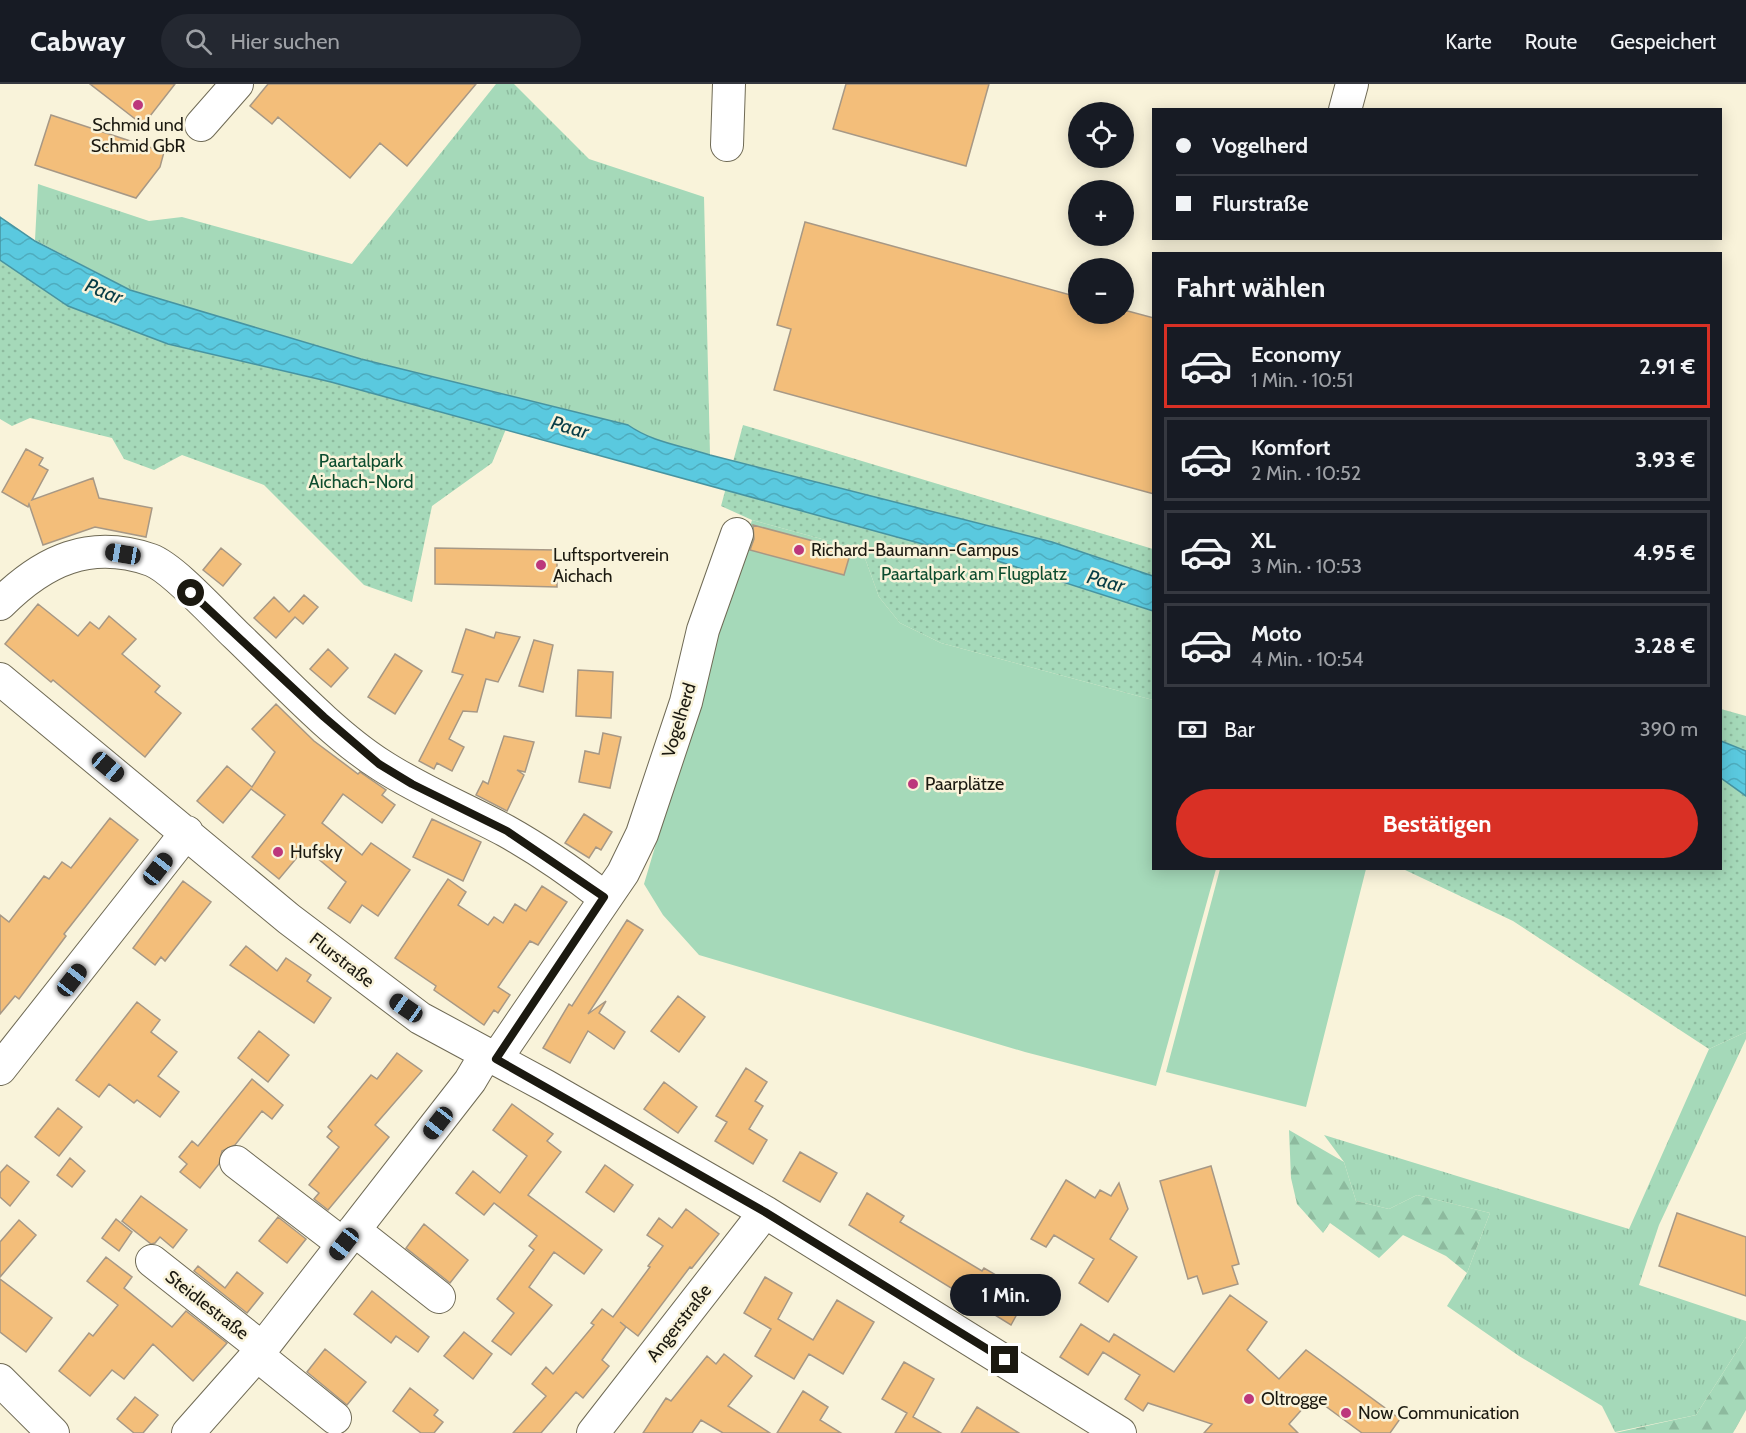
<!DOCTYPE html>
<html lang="de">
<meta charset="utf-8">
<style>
:root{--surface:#171b24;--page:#242831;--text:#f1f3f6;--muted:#9ea1a6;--line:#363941;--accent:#d93025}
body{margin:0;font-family:Cabin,sans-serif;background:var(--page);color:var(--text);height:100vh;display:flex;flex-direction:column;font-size:22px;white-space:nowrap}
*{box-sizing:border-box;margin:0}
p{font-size:20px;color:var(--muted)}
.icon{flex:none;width:33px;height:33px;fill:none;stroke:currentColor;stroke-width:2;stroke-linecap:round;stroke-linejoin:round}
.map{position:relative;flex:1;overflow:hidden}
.panel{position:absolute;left:1152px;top:168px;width:570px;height:618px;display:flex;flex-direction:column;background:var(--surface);border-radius:0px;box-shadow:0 3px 15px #0003}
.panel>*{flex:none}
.hud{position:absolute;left:1152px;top:24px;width:570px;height:132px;border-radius:0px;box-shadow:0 3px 15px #0003;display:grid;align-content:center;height:132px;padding:0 24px;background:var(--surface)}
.buttons{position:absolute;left:1068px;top:18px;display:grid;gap:12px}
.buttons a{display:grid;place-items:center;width:66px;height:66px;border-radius:50%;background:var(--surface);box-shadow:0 3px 15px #0003;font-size:30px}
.end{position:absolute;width:27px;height:27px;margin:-14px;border:8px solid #1b1910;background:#fff;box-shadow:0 0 0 3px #fff}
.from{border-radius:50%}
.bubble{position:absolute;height:42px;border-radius:21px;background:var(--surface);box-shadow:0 3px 15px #0003;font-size:20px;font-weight:700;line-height:42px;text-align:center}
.car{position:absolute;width:18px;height:36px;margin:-18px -9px;border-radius:8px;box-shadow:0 0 4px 2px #0007;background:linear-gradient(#222 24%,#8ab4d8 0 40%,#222 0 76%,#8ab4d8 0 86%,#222 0)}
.hud b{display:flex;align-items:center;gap:21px;height:57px;font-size:22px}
.hud b+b{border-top:2px solid var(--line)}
.hud i{width:15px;height:15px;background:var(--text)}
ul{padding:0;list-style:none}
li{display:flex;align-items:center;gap:18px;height:84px;margin:0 12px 9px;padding:0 12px;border:3px solid var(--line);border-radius:0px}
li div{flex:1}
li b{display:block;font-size:22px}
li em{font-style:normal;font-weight:700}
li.on{border-color:var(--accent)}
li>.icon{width:54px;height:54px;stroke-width:1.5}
h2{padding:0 24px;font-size:27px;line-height:72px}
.pay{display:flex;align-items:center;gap:15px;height:66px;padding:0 24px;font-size:22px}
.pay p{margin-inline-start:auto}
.primary-button{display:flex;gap:12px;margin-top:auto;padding:12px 24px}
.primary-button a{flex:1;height:69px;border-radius:36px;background:var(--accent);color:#fff;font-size:24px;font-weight:700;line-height:69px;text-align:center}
header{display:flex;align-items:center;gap:36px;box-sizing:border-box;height:84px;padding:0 30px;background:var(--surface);border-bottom:2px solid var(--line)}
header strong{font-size:28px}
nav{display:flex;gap:33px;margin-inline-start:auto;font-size:21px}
.search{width:420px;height:54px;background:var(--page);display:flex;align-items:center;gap:15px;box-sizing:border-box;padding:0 21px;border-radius:33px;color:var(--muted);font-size:22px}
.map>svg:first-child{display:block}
.grass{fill:url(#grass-tufts)}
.forest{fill:url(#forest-firs)}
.park{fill:url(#park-dots)}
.pitch{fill:#a5d9b9}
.water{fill:url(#water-waves);stroke:#4794a1;stroke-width:1.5}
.building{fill:#f3be7a;stroke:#a79885;stroke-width:1.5}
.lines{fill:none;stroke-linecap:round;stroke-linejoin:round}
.minor-casing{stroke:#6f6a55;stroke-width:34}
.minor{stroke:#fff;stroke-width:32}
.route{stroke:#1b1910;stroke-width:8}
.poi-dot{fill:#bc377c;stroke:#f9f3da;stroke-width:2}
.labels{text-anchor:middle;stroke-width:5;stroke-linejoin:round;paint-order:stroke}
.poi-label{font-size:18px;fill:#1b1910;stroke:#f9f3da;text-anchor:start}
.park-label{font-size:18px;fill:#0d4d2f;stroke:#f9f3da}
.street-label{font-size:18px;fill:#1b1910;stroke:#f9f3da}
.water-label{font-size:20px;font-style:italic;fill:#083d46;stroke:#f9f3da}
</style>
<header>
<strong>Cabway</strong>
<div class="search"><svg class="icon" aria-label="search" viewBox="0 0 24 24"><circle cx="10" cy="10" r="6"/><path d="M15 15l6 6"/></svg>Hier suchen</div>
<nav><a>Karte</a><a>Route</a><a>Gespeichert</a></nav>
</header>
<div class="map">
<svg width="1746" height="1349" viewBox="0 0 1746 1349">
<defs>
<pattern id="grass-tufts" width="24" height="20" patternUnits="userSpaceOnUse" patternTransform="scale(1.5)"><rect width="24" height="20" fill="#a5d9b9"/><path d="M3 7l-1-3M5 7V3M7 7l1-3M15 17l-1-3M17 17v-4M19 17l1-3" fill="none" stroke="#8dba9e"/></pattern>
<pattern id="forest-firs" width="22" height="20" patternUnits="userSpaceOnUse" patternTransform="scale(1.5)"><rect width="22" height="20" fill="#a5d9b9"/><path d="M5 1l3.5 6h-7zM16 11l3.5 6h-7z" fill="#8dba9e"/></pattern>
<pattern id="park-dots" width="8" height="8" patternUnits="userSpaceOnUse" patternTransform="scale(1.5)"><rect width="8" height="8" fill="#a5d9b9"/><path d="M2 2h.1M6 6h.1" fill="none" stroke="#8dba9e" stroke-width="1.8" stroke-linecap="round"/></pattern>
<pattern id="water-waves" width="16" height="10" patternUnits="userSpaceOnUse" patternTransform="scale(1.5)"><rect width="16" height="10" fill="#5ac9df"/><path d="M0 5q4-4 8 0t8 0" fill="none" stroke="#4eacbe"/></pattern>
</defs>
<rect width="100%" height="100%" fill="#f9f3da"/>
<!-- grass -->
<path class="grass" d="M496 0H514L589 75 704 113 710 371C680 361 654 359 628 341L361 275 191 226 130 206 35 156 38 100 149 137 182 133 352 180Z
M1746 948V955L1659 1141 1639 1201 1746 1237V1253L1696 1331 1615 1348 1602 1322 1519 1272 1447 1222 1467 1189 1490 1129 1417 1111 1389 1125 1356 1117 1344 1078 1324 1051 1629 1145 1709 965Z"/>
<!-- forest -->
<path class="forest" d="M1289 1046 1344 1078 1356 1117 1389 1125 1417 1111 1490 1129 1467 1189 1446 1172 1403 1151 1379 1174 1330 1139 1323 1149 1297 1120 1291 1094Z
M1746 1253V1326L1733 1349H1615L1696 1331Z"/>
<!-- park -->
<path class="park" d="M0 176 68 222 168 260 331 298 506 345 492 379 432 422 412 518 364 501 264 401 182 371 154 386 124 375 112 354 30 334 12 342 0 335Z
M743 341 1153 465V616L941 559 900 539 879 513 862 466 752 436 721 422Z
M1721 625 1746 632V948L1709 965 1513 837 1403 785 1720 784Z"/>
<!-- pitch -->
<path class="pitch" d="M752 436 862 466 879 513 900 539 941 559 1153 616 1154 784 1216 785 1156 1002 1025 968 699 871 663 831 644 800Z
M1220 785H1366L1306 1023 1166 988Z"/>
<!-- water -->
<path class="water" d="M0 133 35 157 130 206 361 275 628 341C654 359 680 361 710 371L1052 458 1153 492V527L960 465 926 461 331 298 168 260 68 222 0 176Z
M1721 657 1746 667V712L1721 694Z"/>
<!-- building -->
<path class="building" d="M90 0H175L143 41Z
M268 0H476L407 82 380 59 350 94 278 33 272 40 250 22Z
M846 0H989L966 82 833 45Z
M51 31 164 68 160 83 136 114 35 81Z
M805 138 1078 213V230H1124V226L1154 234V410L774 306 791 245 777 241Z
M26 365 43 374 39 381 48 386 32 416 93 394 99 414 152 424 146 453 95 443 43 461 29 420 28 423 2 408Z
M753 441 851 467 844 491 750 466 754 455Z
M221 464 241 480 223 502 203 486Z
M435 464 557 466V503L435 500Z
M304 511 318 523 303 540 295 533 276 554 254 534 274 513 289 528Z
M38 520 78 552 90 538 99 545 109 532 136 555 122 570 160 602 155 608 181 629 145 673 53 596 51 598 5 560Z
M466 545 494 554 496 548 520 553 498 598 486 595 477 628 463 627 449 655 464 663 452 687 437 679 434 685 419 677 463 591 452 588Z
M534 556 553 561 543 608 519 602Z
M328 565 348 584 331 603 310 585Z
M395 570 422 587 395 630 368 613Z
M578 586 613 588 611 634 576 632Z
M276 620 314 657 358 690 360 688 386 706 382 711 395 721 382 739 343 710 322 739 362 771 371 759 410 786 378 832 362 821 350 839 328 824 346 798 305 764 279 795 252 773 285 731 251 705 223 739 197 717 227 682 252 703 275 668 252 645Z
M603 649 621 653 610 704 579 698 585 667 599 670Z
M504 652 534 658 525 688 517 686 524 691 507 727 476 711 483 697 488 700Z
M584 730 612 748 601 766 596 763 589 774 565 759Z
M110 734 138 756 64 850 66 852 19 915 15 912 0 930V831L9 838 44 792 49 795 62 778 71 784Z
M432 735 481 758 463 797 413 773Z
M448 795 466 808 458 821 488 841 494 833 503 839 515 820 526 827 542 802 567 818 538 861 530 857 498 903 510 911 498 929 494 926 484 941 434 906 436 902 395 874Z
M183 797 211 818 165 877 161 873 155 881 133 864Z
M627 836 643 846 588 930 606 917 599 929 625 948 614 965 588 947 570 979 543 964 569 920 572 922Z
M246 862 277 887 286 874 311 891 307 897 331 914 314 939 230 881Z
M678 912 705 933 679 968 651 947Z
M137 918 160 936 151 948 177 968 158 992 179 1008 160 1033 137 1016 134 1019 109 1000 99 1013 76 996Z
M259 947 289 971 268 998 238 974Z
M397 969 422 987 375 1041 389 1053 328 1126 314 1115 319 1109 309 1101 339 1063 327 1053 332 1047 328 1043 371 991 377 995Z
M746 984 767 998 755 1017 763 1022 749 1045 767 1056 753 1080 715 1057 727 1038 716 1032Z
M252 995 283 1021 272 1035 262 1027 235 1061 222 1067 219 1080 200 1104 180 1088 187 1080 179 1073 192 1057 198 1062Z
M664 998 697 1023 678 1049 644 1025Z
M512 1020 553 1050 547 1057 561 1068 528 1111 602 1166 584 1190 554 1168 529 1203 552 1221 511 1271 492 1257 514 1229 497 1215 534 1166 529 1162 537 1152 494 1119 484 1131 456 1109 473 1087 500 1109 527 1072 493 1046Z
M58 1024 82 1043 59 1072 35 1053Z
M800 1068 837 1089 820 1118 783 1097Z
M70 1074 85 1087 72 1103 57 1091Z
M7 1081 29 1098 10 1122 0 1113V1089Z
M605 1081 633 1101 614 1128 586 1108Z
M1211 1082 1239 1180 1232 1182 1238 1200 1203 1210 1197 1192 1188 1195 1160 1097Z
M1066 1096 1095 1114 1100 1106 1111 1112 1119 1099 1128 1125 1110 1155 1137 1173 1108 1218 1079 1199 1094 1175 1054 1151 1046 1163 1031 1155Z
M867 1109 904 1132 900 1138 982 1187 984 1184 1028 1210 1011 1241 849 1141Z
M141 1112 187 1146 173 1164 160 1153 155 1159 151 1160 122 1137Z
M686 1125 719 1150 692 1184 690 1183 638 1252 620 1238 626 1243 602 1276 609 1282 583 1314 576 1308 541 1349H513L546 1312 532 1300 546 1283 553 1290 594 1241 591 1239 602 1225 613 1233 650 1183 648 1182 663 1162 647 1151 659 1134 672 1144Z
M1677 1129 1746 1153V1212L1659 1182Z
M278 1133 306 1155 287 1179 259 1157Z
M116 1135 132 1148 119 1167 102 1154Z
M19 1136 36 1151 0 1193V1158Z
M424 1140 468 1176 450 1199 406 1164Z
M106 1173 132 1193 124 1204 172 1243 186 1227 227 1259 193 1297 153 1260 124 1295 112 1286 90 1312 59 1287 89 1249 93 1252 118 1221 87 1197Z
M198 1182 225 1204 237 1188 263 1209 247 1229 194 1187Z
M765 1193 792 1209 778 1235 813 1256 837 1216 874 1238 843 1290 809 1270 794 1295 755 1272 771 1245 744 1229Z
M0 1195 52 1234 26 1268 0 1248Z
M372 1207 429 1253 418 1268 396 1252 391 1259 354 1230Z
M1230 1211 1267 1238 1247 1266 1279 1295 1306 1266 1400 1335 1390 1349H1362L1313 1313 1289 1340 1298 1349H1204L1212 1340 1148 1319 1143 1327 1125 1315 1140 1291 1103 1268 1088 1291 1060 1273 1081 1240 1109 1258 1114 1250 1174 1288Z
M464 1248 492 1270 473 1295 444 1272Z
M325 1265 366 1298 347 1321 307 1288Z
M724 1270 752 1292 728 1322 770 1349H723L701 1336 692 1349H643L666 1314 671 1317 707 1272 716 1280Z
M904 1278 934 1295 913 1333 941 1349H895L907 1329 882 1315Z
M410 1304 438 1326 434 1331 443 1338 434 1349H421L393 1327Z
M803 1307 828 1323 820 1336 841 1349H777Z
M135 1313 158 1331 143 1349H134L117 1335Z
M977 1323 1019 1349H961Z"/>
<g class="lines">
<!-- minor casing -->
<g class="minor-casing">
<path id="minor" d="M1345 26 1352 0
M201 41 237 0
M727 61 729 0
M0 520C44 476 90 455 151 476 173 484 217 533 236 551 279 592 332 650 381 681 421 707 465 725 506 747 540 766 573 789 604 813
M0 595 289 835 420 934 546 1002 765 1128 1120 1349
M496 975 623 789 642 750 686 618 703 546 737 450
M0 985 187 748
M236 1078 343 1160
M354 1146 439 1213
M152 1177 262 1264
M257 1271 335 1334
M0 1296 53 1349
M188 1349 257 1271 470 997 486 970
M593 1349 765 1128"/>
</g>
<!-- minor -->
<use href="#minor" class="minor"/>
</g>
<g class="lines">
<!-- route -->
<path class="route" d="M191 509 324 633 379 680 412 700 507 747 604 813 496 975 765 1128 1005 1276"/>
</g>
<!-- markers -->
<g class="poi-dot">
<circle cx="138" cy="21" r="6"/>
<circle cx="799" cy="466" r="6"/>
<circle cx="541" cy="481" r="6"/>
<circle cx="913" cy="700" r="6"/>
<circle cx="278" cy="768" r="6"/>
<circle cx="1249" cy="1315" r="6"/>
<circle cx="1346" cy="1329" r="6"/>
</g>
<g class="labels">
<!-- poi labels -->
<g class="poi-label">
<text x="138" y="47" text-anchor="middle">Schmid und<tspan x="138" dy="21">Schmid GbR</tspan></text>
<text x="811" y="472">Richard-Baumann-Campus</text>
<text x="553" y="477">Luftsportverein<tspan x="553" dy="21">Aichach</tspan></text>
<text x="925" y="706">Paarplätze</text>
<text x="290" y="774">Hufsky</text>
<text x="1261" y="1321">Oltrogge</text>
<text x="1358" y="1335">Now Communication</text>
</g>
<!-- park labels -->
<g class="park-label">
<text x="361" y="383">Paartalpark<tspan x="361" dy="21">Aichach-Nord</tspan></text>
<text x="974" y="496">Paartalpark am Flugplatz</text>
</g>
<!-- street labels -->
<g class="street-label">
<text transform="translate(679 636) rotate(-73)" y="6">Vogelherd</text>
<text transform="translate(342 876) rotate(38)" y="6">Flurstraße</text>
<text transform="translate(207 1221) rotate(38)" y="6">Steidlestraße</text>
<text transform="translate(679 1239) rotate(-52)" y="6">Angerstraße</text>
</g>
<!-- water labels -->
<g class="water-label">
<text transform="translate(104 207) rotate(22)" y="7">Paar</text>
<text transform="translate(570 343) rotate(16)" y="7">Paar</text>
<text transform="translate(1106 497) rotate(16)" y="7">Paar</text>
</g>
</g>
</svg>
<div class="buttons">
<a><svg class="icon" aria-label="locate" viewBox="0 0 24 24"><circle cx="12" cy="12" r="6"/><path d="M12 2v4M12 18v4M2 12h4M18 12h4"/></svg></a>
<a>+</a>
<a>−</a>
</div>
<i class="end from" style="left:191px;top:509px"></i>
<i class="end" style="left:1005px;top:1276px"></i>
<div class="bubble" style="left:950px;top:1190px;width:111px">1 Min.</div>
<i class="car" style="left:123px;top:470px;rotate:280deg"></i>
<i class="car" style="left:108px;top:683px;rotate:130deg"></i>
<i class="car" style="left:158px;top:785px;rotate:38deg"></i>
<i class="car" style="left:72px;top:896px;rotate:38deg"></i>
<i class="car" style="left:406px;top:924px;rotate:305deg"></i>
<i class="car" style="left:438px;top:1039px;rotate:218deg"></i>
<i class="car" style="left:344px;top:1160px;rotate:218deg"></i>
<div class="hud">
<b><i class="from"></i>Vogelherd</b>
<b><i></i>Flurstraße</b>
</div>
<section class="panel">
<h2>Fahrt wählen</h2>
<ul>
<li class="on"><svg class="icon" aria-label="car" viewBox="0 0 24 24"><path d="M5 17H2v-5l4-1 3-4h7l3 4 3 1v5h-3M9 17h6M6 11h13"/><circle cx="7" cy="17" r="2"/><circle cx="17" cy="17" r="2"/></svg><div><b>Economy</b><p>1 Min. · 10:51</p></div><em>2.91 €</em></li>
<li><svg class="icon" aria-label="car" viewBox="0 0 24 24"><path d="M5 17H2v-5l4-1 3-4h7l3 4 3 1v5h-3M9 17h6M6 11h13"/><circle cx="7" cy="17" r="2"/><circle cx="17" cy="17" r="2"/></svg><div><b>Komfort</b><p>2 Min. · 10:52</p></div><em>3.93 €</em></li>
<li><svg class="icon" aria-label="car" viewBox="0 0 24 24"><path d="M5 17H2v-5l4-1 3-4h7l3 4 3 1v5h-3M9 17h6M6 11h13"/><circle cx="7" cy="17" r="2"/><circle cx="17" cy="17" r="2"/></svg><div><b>XL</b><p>3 Min. · 10:53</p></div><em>4.95 €</em></li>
<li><svg class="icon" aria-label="car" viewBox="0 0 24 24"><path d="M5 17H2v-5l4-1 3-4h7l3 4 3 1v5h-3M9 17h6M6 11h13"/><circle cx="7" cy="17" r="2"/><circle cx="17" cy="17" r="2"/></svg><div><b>Moto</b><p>4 Min. · 10:54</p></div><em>3.28 €</em></li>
</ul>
<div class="pay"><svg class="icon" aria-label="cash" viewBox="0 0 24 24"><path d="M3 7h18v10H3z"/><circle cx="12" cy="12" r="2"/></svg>Bar<p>390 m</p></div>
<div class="primary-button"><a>Bestätigen</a></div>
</section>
</div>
